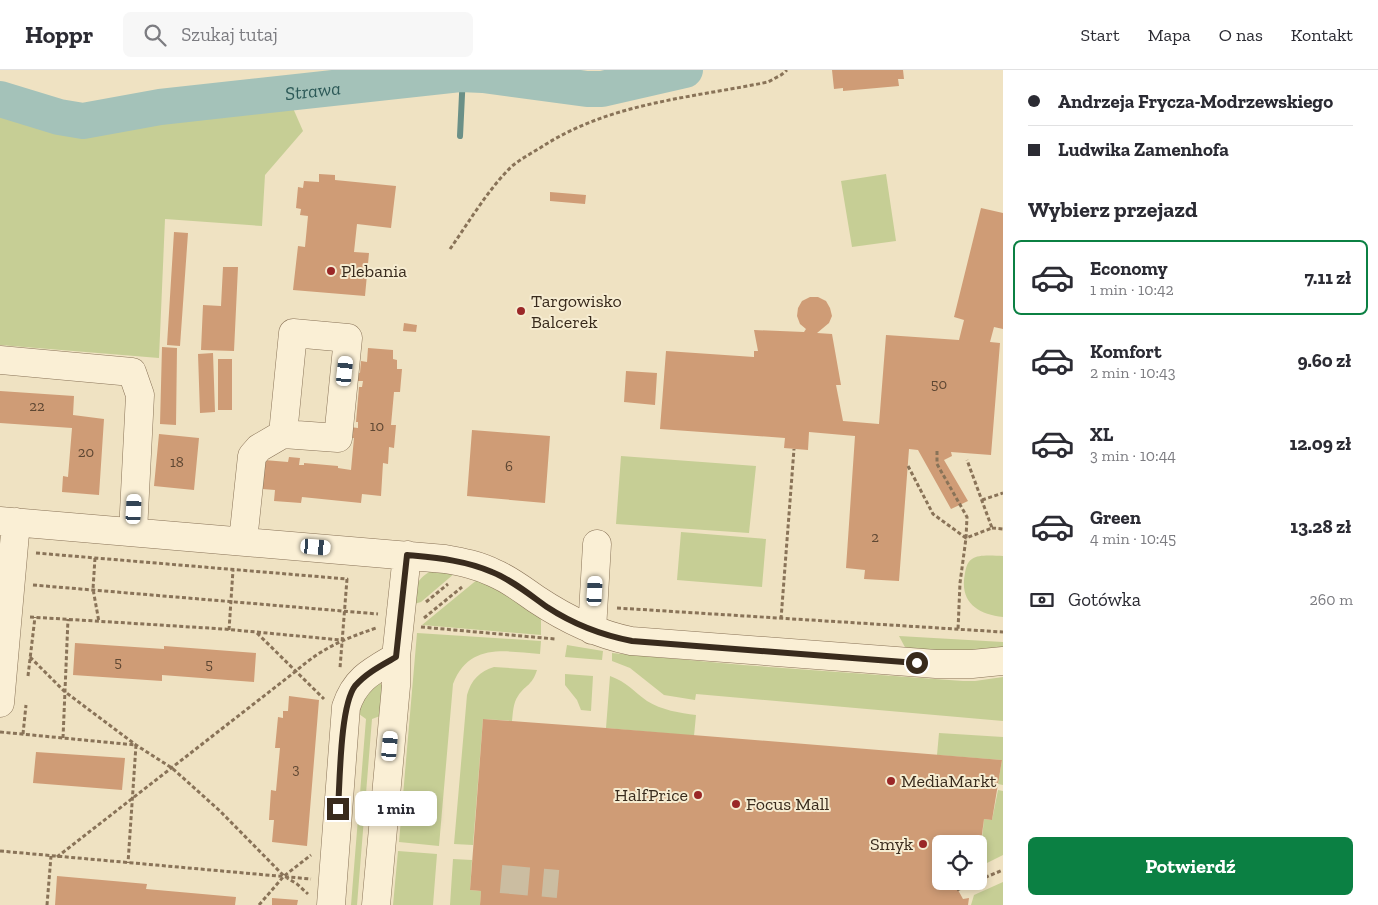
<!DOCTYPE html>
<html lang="pl">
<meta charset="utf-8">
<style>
:root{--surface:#fff;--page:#f7f7f7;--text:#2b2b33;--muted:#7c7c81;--line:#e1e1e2;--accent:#0b8043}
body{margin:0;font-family:"Zilla Slab",serif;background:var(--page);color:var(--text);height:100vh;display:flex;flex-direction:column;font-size:19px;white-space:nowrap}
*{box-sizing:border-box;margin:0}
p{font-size:16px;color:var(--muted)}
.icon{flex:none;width:28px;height:28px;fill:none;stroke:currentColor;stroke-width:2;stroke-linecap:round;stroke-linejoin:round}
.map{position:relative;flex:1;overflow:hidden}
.sheet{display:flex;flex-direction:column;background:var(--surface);width:375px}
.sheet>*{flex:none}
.banner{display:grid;align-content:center;height:110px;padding:0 25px;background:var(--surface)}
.fabs{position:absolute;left:932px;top:765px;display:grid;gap:10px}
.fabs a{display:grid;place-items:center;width:55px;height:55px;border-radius:8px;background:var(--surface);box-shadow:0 2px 8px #0003;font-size:25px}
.end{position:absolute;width:22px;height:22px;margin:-11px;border:6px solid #392b1d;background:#fff;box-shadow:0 0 0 2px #fff}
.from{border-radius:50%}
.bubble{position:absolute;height:35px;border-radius:8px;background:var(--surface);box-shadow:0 2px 8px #0003;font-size:16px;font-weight:700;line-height:35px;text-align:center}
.car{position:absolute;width:15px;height:30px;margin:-15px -8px;border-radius:6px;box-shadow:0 0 4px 1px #0007;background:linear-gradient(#fff 24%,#345 0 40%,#fff 0 76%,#345 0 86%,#fff 0)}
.banner b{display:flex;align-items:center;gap:18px;height:48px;font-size:19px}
.banner b+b{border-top:1px solid var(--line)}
.banner i{width:12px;height:12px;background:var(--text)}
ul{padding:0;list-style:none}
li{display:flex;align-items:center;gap:15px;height:75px;margin:0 10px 8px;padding:0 15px;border:2px solid transparent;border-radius:8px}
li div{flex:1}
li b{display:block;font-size:19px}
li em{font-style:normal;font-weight:700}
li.active{border-color:var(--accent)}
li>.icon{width:45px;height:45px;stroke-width:1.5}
h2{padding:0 25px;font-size:22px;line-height:60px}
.pay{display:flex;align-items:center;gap:12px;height:55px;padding:0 25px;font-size:19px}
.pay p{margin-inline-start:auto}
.button{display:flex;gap:10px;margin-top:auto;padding:10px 25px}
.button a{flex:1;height:58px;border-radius:8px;background:var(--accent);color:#fff;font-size:20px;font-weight:700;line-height:58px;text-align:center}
header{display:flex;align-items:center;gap:30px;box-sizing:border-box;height:70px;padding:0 25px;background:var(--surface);border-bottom:1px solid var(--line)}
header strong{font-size:24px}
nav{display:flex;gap:28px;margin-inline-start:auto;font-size:18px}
.search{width:350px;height:45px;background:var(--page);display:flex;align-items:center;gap:12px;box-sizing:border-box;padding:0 18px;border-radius:8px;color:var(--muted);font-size:19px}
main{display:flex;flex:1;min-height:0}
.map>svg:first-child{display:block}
.green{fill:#c6ce95}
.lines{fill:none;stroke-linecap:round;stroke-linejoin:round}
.stream{stroke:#6b9087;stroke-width:6}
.river{stroke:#a4c2b9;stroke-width:36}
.building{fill:#cf9c76}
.minor-tunnel{stroke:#cbbda1;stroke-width:28;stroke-dasharray:28 14;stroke-linecap:butt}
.minor-casing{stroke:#897358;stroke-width:29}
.path{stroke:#897358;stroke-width:3;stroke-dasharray:4 2.5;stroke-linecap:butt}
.minor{stroke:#faefd5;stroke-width:28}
.route{stroke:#392b1d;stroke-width:6}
.poi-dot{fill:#9a2727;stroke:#f6ecd1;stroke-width:2}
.labels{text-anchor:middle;stroke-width:4;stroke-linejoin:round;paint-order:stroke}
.number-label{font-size:15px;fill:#5e4733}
.poi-label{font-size:18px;fill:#392b1d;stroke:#f6ecd1;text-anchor:start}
.water-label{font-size:19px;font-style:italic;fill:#2c5957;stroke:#f6ecd1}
</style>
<header>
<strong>Hoppr</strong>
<div class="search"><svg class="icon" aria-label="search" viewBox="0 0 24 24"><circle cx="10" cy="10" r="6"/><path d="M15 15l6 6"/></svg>Szukaj tutaj</div>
<nav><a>Start</a><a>Mapa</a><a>O nas</a><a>Kontakt</a></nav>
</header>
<main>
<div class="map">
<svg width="1003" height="835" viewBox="0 0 1003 835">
<rect width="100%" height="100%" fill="#efe2c2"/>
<!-- green -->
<path class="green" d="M289 29 303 61 265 105 262 156 165 149 159 288 0 275V38L41 50 81 56 169 42Z
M886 104 896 171 852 177 841 111Z
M621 386 756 396 749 463 616 454Z
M681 462 766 469 762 517 677 510Z
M1003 486V547C977 544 959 532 965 503 966 498 967 492 972 489 979 484 994 486 1003 486Z
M431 501 455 503 421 532 414 534C416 517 414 511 431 501Z
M478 509 507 524 539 546 541 550V565L422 555Z
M417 563 541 571 540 584C504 581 469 573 453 614L439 776 399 772Z
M899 566 1003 572V582L907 581Z
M567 575 603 581 602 590 565 587Z
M612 583 743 595 963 611H975L1003 607V651L696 624 695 630 664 625 630 598 612 591Z
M494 597 537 600C532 616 525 615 518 626 513 633 513 643 512 651L483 649 473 775 454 774 467 625C471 610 480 601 494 597Z
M565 604 593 606 591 641 581 640 577 630 565 615Z
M610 606C627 612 633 621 647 631 661 640 680 643 696 645L694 666 606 658Z
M380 613 386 621 380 646 372 649 357 835H351L366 649 359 644 355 628Z
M939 663 1003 667V715L998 714 1002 690 937 685Z
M998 720 1003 721V785L979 797 984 749 992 750Z
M398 781 437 784 433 835H393Z
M453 789 472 790 470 820 481 821 480 835H450Z
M1003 812V835H971L974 825Z"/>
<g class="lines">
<!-- stream -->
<path class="stream" d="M460 66 463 4"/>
<!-- river -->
<path class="river" id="s1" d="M0 29 59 47 83 51 160 37 460 4 483 5 587 19H602L685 0"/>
</g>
<!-- building -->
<path class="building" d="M832 0H903L904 9H898L899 16 843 21V18L834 19Z
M319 104 335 105V110L396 116 391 158 357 154 354 182 369 183 365 226 293 220 298 176 305 177 308 146 300 145 301 139 296 138 298 117 303 118 304 111 319 112Z
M550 122 586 125 585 134 550 131Z
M981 138 1003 143V259L994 257 990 272 1000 273 991 385 951 382 952 386 944 390 968 431 951 439 918 380 909 379 899 511 864 509 865 500 846 498 855 366 809 362 808 380 784 378 785 368 660 359 666 281 754 287V281H758L754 260 804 262 806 259 800 254 797 246 798 238 802 231 810 227H818L826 231 830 238 832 246 829 253 817 263 832 264 841 315H836L843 351 879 354 886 265 959 270 964 250 954 247Z
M174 162 188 163 180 276 167 275Z
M223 197H238L234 281 201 280 203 235 221 236Z
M404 253 417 255 416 262 403 261Z
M162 277 177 278 176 355 160 354Z
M368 278 393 280V289L397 290V299H402L400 322H394L391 355H396L394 378 389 377 388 394 383 393 381 426 362 424 361 433 302 427 301 433 274 431 275 420 262 419 264 390 288 392 289 387 300 388 299 395H304V393L338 396V398L351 400 354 368H349L350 357 358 358V352H356L359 317H362L363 311H356L357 302 360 303 361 291 367 292Z
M213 283 215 342 200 343 198 284Z
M218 289H232V340H218Z
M626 301 657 303 655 335 624 332Z
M0 321 74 326 73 345 104 349 99 425 62 422 63 406 68 407 72 358 0 353Z
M472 360 550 366 545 433 467 426Z
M159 364 199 368 194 420 154 416Z
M75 573 164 579V576L256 583 254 612 162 605V611L73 605Z
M289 626 319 630 307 776 272 772 274 750H269L271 720 276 721 280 678H275L278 647 283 648V641H288Z
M483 649 606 658 1002 690 992 750 984 749 980 779 979 774H941V811H953L963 829 969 828 968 835H480L481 821 470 820Z
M36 682 125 688 122 720 33 713Z
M57 806 147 814 146 819 236 827 235 835H55Z
M272 828 298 830 297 835H272Z"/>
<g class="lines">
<!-- minor-tunnel -->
<path class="minor-tunnel" d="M501 809 558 814"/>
<!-- minor casing -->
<g class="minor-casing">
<path id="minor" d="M0 290 132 302 140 325 133 462
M0 451 445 489C462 492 478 495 494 503 509 509 523 520 536 529 566 549 596 564 631 571L936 594H972L1003 591
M243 471 252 386 259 378 283 364 293 263 348 268 338 368 283 364
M592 560 597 474
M0 633 16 452
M331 835 346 637C355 609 372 601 396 587
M376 835 396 616V587L407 485"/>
</g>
<!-- path -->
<path class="path" d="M450 179C469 152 487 121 511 97 519 90 530 84 540 78 608 33 690 28 768 12L781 5 787 0
M937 381V394L967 447 966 468 992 458 967 390
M908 396 933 444 966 468 960 513 958 560
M982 430 1003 423
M992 458 1003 459
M36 483 347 509 340 598
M95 488 93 519 99 552
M33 515 378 544
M426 532 448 514
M617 538 1003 562
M30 547 224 559 341 570
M424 548 462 517
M781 549 794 379
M421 557 555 569
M229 560 233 500
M257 563 324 629
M30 587 64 621 136 675 172 698 220 741 284 806 297 814 308 824
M28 606 35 547
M0 662 136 675 128 793
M23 664 26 635
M63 668 68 549
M0 781 311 809
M57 787 296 601C322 578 344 569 376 558
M979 810 1003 800
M957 820 977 811
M47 835 51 786
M259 835 284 806 311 785"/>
<!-- minor -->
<use href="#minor" class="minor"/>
</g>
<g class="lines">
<!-- route -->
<path class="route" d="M338 739C340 711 340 636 355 616 366 603 382 595 396 587L407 485C437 488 464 490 492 502 512 510 530 525 547 537 573 554 601 565 632 571L917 593"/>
</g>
<!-- markers -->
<g class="poi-dot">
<circle cx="331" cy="201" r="5"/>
<circle cx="521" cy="241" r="5"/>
<circle cx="891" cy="711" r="5"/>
<circle cx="698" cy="725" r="5"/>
<circle cx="736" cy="734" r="5"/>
<circle cx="923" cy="774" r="5"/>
</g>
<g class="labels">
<!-- number labels -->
<g class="number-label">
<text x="939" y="319">50</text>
<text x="37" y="341">22</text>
<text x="377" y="361">10</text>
<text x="86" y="387">20</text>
<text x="177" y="397">18</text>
<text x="509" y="401">6</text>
<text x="875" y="472">2</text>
<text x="118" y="597">5</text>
<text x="209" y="599">5</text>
<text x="296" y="704">3</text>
</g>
<!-- poi labels -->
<g class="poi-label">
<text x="341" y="207">Plebania</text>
<text x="531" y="237">Targowisko<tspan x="531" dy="21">Balcerek</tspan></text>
<text x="901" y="717">MediaMarkt</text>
<text x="688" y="731" text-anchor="end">HalfPrice</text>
<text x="746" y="740">Focus Mall</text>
<text x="913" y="780" text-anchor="end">Smyk</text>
</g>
<!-- water labels -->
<g class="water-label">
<text dy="7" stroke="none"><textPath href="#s1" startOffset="318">Strawa</textPath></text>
</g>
</g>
</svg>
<div class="fabs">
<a><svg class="icon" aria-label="locate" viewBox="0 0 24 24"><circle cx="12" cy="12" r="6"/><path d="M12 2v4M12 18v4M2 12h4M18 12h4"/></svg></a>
</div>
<i class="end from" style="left:917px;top:593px"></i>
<i class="end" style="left:338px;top:739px"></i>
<div class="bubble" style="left:355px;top:721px;width:82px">1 min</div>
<i class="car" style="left:345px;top:301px;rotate:6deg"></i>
<i class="car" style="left:134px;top:439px;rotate:3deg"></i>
<i class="car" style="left:316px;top:477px;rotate:95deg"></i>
<i class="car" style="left:595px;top:521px;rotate:3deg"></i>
<i class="car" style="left:390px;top:676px;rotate:5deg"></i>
</div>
<section class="sheet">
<div class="banner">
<b><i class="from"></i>Andrzeja Frycza-Modrzewskiego</b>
<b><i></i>Ludwika Zamenhofa</b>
</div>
<h2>Wybierz przejazd</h2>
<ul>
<li class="active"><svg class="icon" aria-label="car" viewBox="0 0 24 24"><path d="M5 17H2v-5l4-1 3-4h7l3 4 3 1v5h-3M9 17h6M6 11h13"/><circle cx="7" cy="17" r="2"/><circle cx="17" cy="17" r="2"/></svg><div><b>Economy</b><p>1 min · 10:42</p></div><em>7.11 zł</em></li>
<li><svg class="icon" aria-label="car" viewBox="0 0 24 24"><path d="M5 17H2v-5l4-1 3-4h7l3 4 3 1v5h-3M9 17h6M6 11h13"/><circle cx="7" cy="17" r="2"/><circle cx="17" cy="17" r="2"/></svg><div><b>Komfort</b><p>2 min · 10:43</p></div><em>9.60 zł</em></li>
<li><svg class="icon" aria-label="car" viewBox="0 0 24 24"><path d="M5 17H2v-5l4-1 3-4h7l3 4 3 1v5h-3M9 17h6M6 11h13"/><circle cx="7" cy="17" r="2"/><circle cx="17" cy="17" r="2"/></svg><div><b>XL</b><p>3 min · 10:44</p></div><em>12.09 zł</em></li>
<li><svg class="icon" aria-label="car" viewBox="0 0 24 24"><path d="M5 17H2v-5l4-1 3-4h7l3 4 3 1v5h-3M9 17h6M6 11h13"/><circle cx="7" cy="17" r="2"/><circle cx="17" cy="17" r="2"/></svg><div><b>Green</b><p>4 min · 10:45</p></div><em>13.28 zł</em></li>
</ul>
<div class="pay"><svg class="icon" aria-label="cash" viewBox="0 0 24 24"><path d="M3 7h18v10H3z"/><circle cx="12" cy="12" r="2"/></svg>Gotówka<p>260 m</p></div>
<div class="button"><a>Potwierdź</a></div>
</section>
</main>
